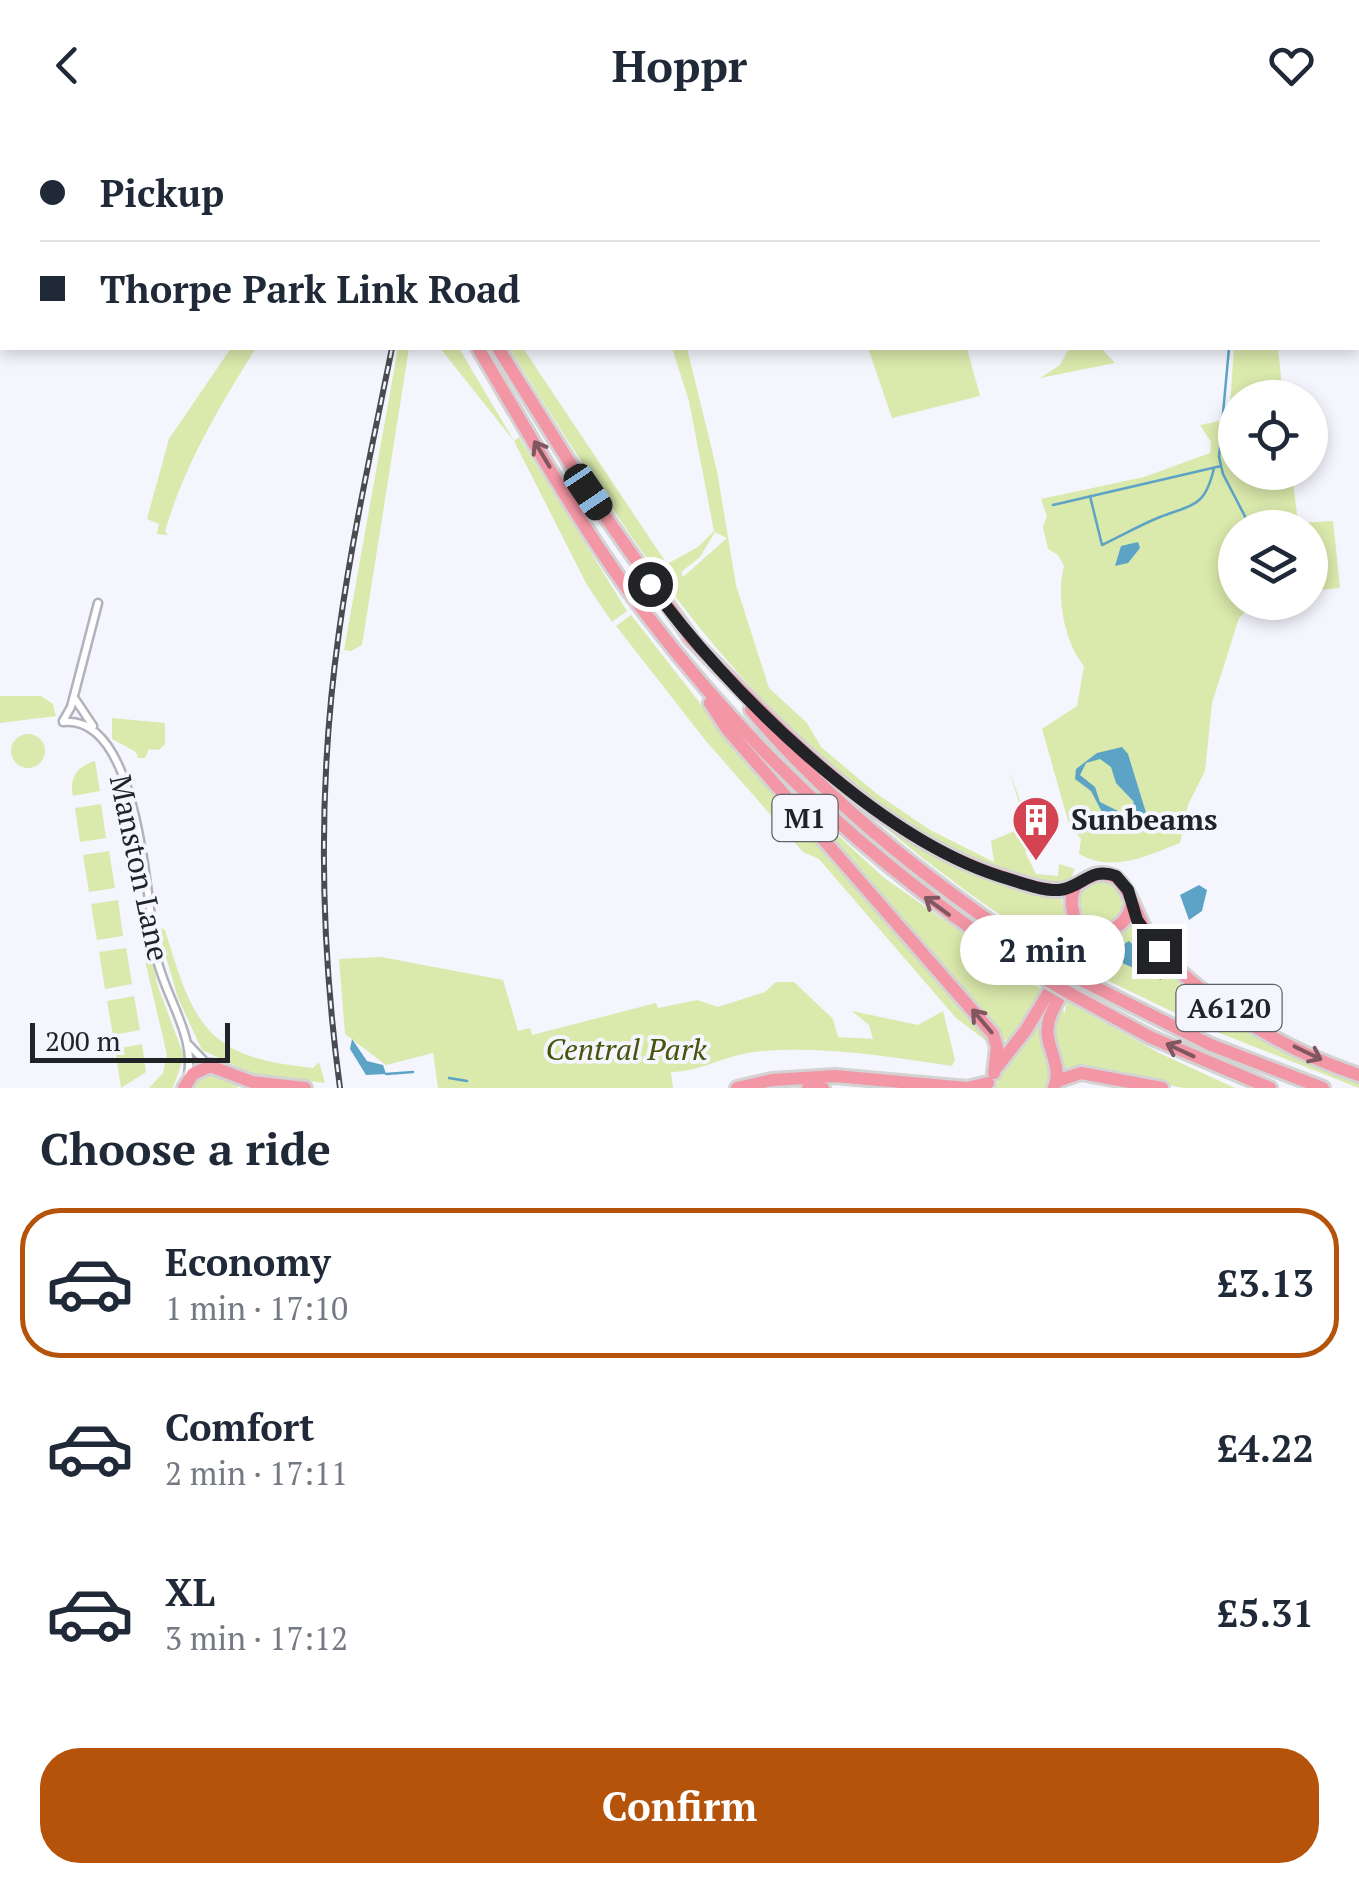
<!DOCTYPE html>
<meta charset="utf-8">
<style>
:root{--surface:#fff;--page:#f2f2f3;--text:#1f2937;--muted:#747a83;--line:#e0e1e3;--accent:#b45309}
body{margin:0;font-family:"PT Serif",serif;background:var(--page);color:var(--text);height:100vh;display:flex;flex-direction:column;font-size:38px;white-space:nowrap}
*{box-sizing:border-box;margin:0}
p{font-size:32px;color:var(--muted)}
.icon{flex:none;width:55px;height:55px;fill:none;stroke:currentColor;stroke-width:2;stroke-linecap:round;stroke-linejoin:round}
.map{position:relative;height:958px;overflow:hidden}
.drawer{display:flex;flex-direction:column;background:var(--surface);flex:1}
.drawer>*{flex:none}
.hud{position:absolute;left:0px;top:0px;width:1360px;height:220px;box-shadow:0 5px 15px #0003;display:grid;align-content:center;height:220px;padding:0 40px;background:var(--surface)}
.fabs{position:absolute;left:1218px;top:250px;display:grid;gap:20px}
.fabs a{display:grid;place-items:center;width:110px;height:110px;border-radius:50%;background:var(--surface);box-shadow:0 5px 15px #0003;font-size:50px}
.scale{position:absolute;left:30px;bottom:25px;width:200px;box-sizing:border-box;padding-left:10px;border:5px solid #222327;border-top:0;font-size:28px;line-height:35px;white-space:nowrap;color:#222327;-webkit-text-stroke:8px #f4f5fd;paint-order:stroke}
.end{position:absolute;width:45px;height:45px;margin:-22px;border:12px solid #222327;background:#fff;box-shadow:0 0 0 5px #fff}
.from{border-radius:50%}
.bubble{position:absolute;height:70px;border-radius:35px;background:var(--surface);box-shadow:0 5px 15px #0003;font-size:32px;font-weight:700;line-height:70px;text-align:center}
.car{position:absolute;width:30px;height:60px;margin:-30px -15px;border-radius:12px;box-shadow:0 0 8px 2px #0007;background:linear-gradient(#222 24%,#8ab4d8 0 40%,#222 0 76%,#8ab4d8 0 86%,#222 0)}
.hud b{display:flex;align-items:center;gap:35px;height:95px;font-size:38px}
.hud b+b{border-top:2px solid var(--line)}
.hud i{width:25px;height:25px;background:var(--text)}
ul{padding:0;list-style:none}
li{display:flex;align-items:center;gap:30px;height:150px;margin:0 20px 15px;padding:0 20px;border:5px solid transparent;border-radius:40px}
li div{flex:1}
li b{display:block;font-size:38px}
li em{font-style:normal;font-weight:700}
li.selected{border-color:var(--accent)}
li>.icon{width:90px;height:90px;stroke-width:1.5}
h2{padding:0 40px;font-size:45px;line-height:120px}
.action{display:flex;gap:20px;margin-top:auto;padding:20px 40px}
.action a{flex:1;height:115px;border-radius:40px;background:var(--accent);color:#fff;font-size:40px;font-weight:700;line-height:115px;text-align:center}
header{display:flex;justify-content:space-between;align-items:center;height:130px;padding:0 40px;background:var(--surface);font-size:45px;font-weight:700}
.map>svg:first-child{display:block}
.green{fill:#dae9ac;fill-rule:evenodd}
.water{fill:#5da3c5;fill-rule:evenodd}
.lines{fill:none;stroke-linecap:round;stroke-linejoin:round}
.stream{stroke:#5da3c5;stroke-width:2.5}
.street-casing{stroke:#b1b2bc;stroke-width:11}
.highway-casing{stroke:#d3d3d4;stroke-width:18}
.street{stroke:#fff;stroke-width:6}
.highway{stroke:#f396a5;stroke-width:12}
.rail-casing{stroke:#4a4b50;stroke-width:6}
.rail{stroke:#f4f5fd;stroke-width:2.5;stroke-dasharray:8;stroke-linecap:butt}
.highway-bridge-casing{stroke:#d3d3d4;stroke-width:18;stroke-linecap:butt}
.highway-bridge{stroke:#f396a5;stroke-width:12}
.oneway{stroke:#805760}
.route{stroke:#222327;stroke-width:12}
.labels{text-anchor:middle;stroke-width:8;stroke-linejoin:round;paint-order:stroke}
.shield{fill:#f4f5fd;stroke:#616267;stroke-width:2.5}
.shield-label{font-size:28px;font-weight:bold;fill:#222327}
.poi-label{font-size:30px;font-weight:bold;fill:#222327;stroke:#f4f5fd;text-anchor:start}
.street-label{font-size:30px;fill:#222327;stroke:#f4f5fd}
.park-label{font-size:30px;font-style:italic;fill:#48540b;stroke:#f4f5fd}
</style>
<header><svg class="icon" aria-label="back" viewBox="0 0 24 24"><path d="M15 5l-7 7 7 7"/></svg>Hoppr<svg class="icon" aria-label="heart" viewBox="0 0 24 24"><path d="M12 20l-8-8c-3-5 5-10 8-4 3-6 11-1 8 4z"/></svg></header>
<div class="map">
<svg width="1359" height="958" viewBox="0 0 1359 958">
<rect width="100%" height="100%" fill="#f4f5fd"/>
<!-- green -->
<path class="green" d="M231 218H256C219 277 185 334 165 401L168 405 157 404 159 394 147 389 169 309Z
M398 218H409L362 515 351 521 344 520Z
M440 218H459L514 311 519 307 627 481 612 492 587 455 514 311Z
M509 218H523L667 434 698 417 714 401 689 271 672 218H687L717 341 736 455 769 558 807 593 821 617 877 664 930 700 994 732 991 711 1026 696 1009 640 1026 687 1041 710 1042 714 1032 701 1018 705 1030 719 1025 722 1036 744 1058 746 1059 734 1075 739 1071 748 1054 755C1042 747 1014 745 997 738 966 727 937 711 909 693 731 576 620 394 509 218ZM715 402 727 408 683 447 681 442 700 427Z
M868 218H967L980 266 892 288Z
M1069 218H1101L1115 233 1040 248 1060 235Z
M1234 218H1278L1283 267 1235 268V342L1292 343 1298 393 1333 391 1340 458 1310 461V398H1235V472L1252 476 1239 488 1212 573 1205 641 1188 675 1180 713C1147 726 1112 743 1079 724L1081 709 1069 694 1042 599 1077 576 1084 536C1064 512 1056 466 1064 436L1058 425 1048 419 1043 397 1047 386 1041 369 1144 347 1210 323 1211 312 1200 295 1229 289Z
M631 485 724 604 993 916 956 888 819 729 803 722 706 611 616 496Z
M0 566H41L53 574 56 586 0 593Z
M112 588 165 593V614L159 620 149 619 145 628H138L136 622 112 609Z
M11 621a17 17 0 1 1 34 0a17 17 0 1 1-34 0Z
M95 631 100 661 73 666C69 648 77 636 95 631Z
M763 636 883 747 1043 860 1018 903 1002 912Z
M831 651 930 718 1061 763C1062 787 1077 806 1063 825 979 775 904 716 831 651Z
M101 674 106 708 80 712 75 678Z
M109 721 115 758 89 762 83 725Z
M1096 748 1113 751 1124 764V781C1107 801 1045 877 1042 898 1038 921 1055 934 1046 958H994L1080 815C1088 794 1071 781 1081 756Z
M118 770 123 806 97 810 91 774Z
M1134 793 1194 861 1176 853 1359 950V958L1202 896 1088 841 1097 818Z
M147 794 157 854 184 926 173 958H149L163 943 167 925 146 835Z
M157 796 165 800C194 897 208 928 313 938L319 932 325 953 253 944 202 920 178 868Z
M126 818 132 854 105 859 99 822Z
M381 827 503 850 518 901 530 898 532 905 656 873 658 878 697 870 718 877 765 862 776 852H794L833 889 838 907 873 909 869 895 852 881 918 895 943 881 955 930 952 936C885 926 821 915 753 922 725 926 698 942 671 942L673 958H438L433 923 386 935 345 904 339 829Z
M134 866 140 900 113 905 107 871Z
M1066 871 1159 923 1235 958H1184L1086 939 1063 943C1059 918 1045 901 1063 880L1065 884Z
M142 914 146 942 121 958 115 919Z
M208 941 230 946 238 958H189Z"/>
<!-- water -->
<path class="water" d="M1138 412 1140 418 1128 433 1115 436 1121 416Z
M1122 617 1128 624 1147 686 1140 682 1113 689 1104 686 1091 661 1075 649 1076 639 1097 623ZM1100 629 1111 637 1116 653 1134 672 1130 680 1122 683 1100 672 1095 657 1080 645 1086 633Z
M1199 755 1207 760 1202 781 1189 790 1180 765Z
M1129 811 1164 846 1161 850 1113 829V821Z
M352 909 367 931 383 935 386 944 366 945 350 919Z"/>
<g class="lines">
<!-- stream -->
<path class="stream" d="M1229 218 1219 327 1223 344 1251 398
M1090 366 1102 415C1121 406 1140 395 1160 387 1194 374 1205 377 1214 338
M1053 375 1221 336
M386 944 413 942
M449 948 467 951"/>
<!-- street casing -->
<g class="street-casing">
<path id="street" d="M75 569 93 596
M63 591 71 577 98 473
M63 592C141 584 146 774 157 829 166 868 195 905 188 945
M189 915 208 935"/>
</g>
<!-- highway casing -->
<g class="highway-casing">
<path id="highway" d="M354 0 355 2
M371 0 373 2
M478 218C532 309 584 404 649 488 760 634 893 751 1047 850
M498 218 588 362 693 511
M689 507C775 595 880 709 1001 746 1017 751 1042 761 1060 760 1083 758 1090 736 1115 747 1133 761 1138 796 1157 818 1208 875 1287 921 1359 945
M710 573 727 599 993 904 997 917 994 943
M751 580C837 682 944 762 1055 836
M1079 849 1211 915 1323 958
M1071 864 1150 907 1270 958
M997 937 1026 900 1076 817C1084 793 1062 778 1077 754
M1057 951 1081 943 1162 958
M184 958 193 944 210 936 252 952 305 958
M737 958 772 950 835 946 967 958 988 953
M808 958H823
M1054 958C1065 930 1037 912 1052 882 1062 861 1076 831 1093 813 1107 798 1125 800 1131 776"/>
</g>
<!-- street -->
<use href="#street" class="street"/>
<!-- highway -->
<use href="#highway" class="highway"/>
<!-- rail casing -->
<g class="rail-casing">
<path id="rail" d="M418 2V0
M340 958C320 809 318 652 339 502 352 407 373 312 392 218"/>
</g>
<!-- rail -->
<use href="#rail" class="rail"/>
<!-- highway-bridge casing -->
<g class="highway-bridge-casing">
<path id="highway-bridge" d="M1055 836 1079 849
M1047 850 1071 864"/>
</g>
<!-- highway-bridge -->
<use href="#highway-bridge" class="highway-bridge"/>
</g>
<!-- one-way arrows -->
<defs><path id="oneway-shaft" d="M-6 0H5M1.5-3L5.5 0L1.5 3" fill="none" stroke-width="1.6" stroke-linecap="round" stroke-linejoin="round" transform="scale(2.5)"/></defs>
<g class="oneway">
<use href="#oneway-shaft" transform="translate(542 324) rotate(-121)"/>
<use href="#oneway-shaft" transform="translate(937 776) rotate(-144)"/>
<use href="#oneway-shaft" transform="translate(982 891) rotate(-130)"/>
<use href="#oneway-shaft" transform="translate(1180 920) rotate(-155)"/>
<use href="#oneway-shaft" transform="translate(1308 923) rotate(26)"/>
</g>
<g class="lines">
<!-- route -->
<path class="route" d="M650 454C725 559 875 706 999 746 1016 751 1041 761 1059 760 1082 758 1090 736 1116 746L1128 760 1137 790 1159 821"/>
</g>
<!-- icons -->
<defs>
<g id="building-pin" transform="scale(2.5)"><path d="M0 17L-7.5 6A9.5 9.5 0 1 1 7.5 6Z" fill="#d34351" stroke="#f4f5fd"/><path d="M-4-6H4V6H1V3H-1V6H-4ZM-2.5-4.3h1.7v1.8h-1.7ZM.8-4.3h1.7v1.8H.8ZM-2.5-1h1.7V.8h-1.7ZM.8-1h1.7V.8H.8Z" fill="#fff"/></g>
</defs>
<g fill-rule="evenodd">
<use href="#building-pin" x="1036" y="690"/>
</g>
<g class="labels">
<!-- shield labels -->
<g class="shield">
<rect x="772.5" y="665" width="65" height="46" rx="8"/>
<rect x="1176.5" y="855" width="105" height="46" rx="8"/>
</g>
<g class="shield-label">
<text x="805" y="698">M1</text>
<text x="1229" y="888">A6120</text>
</g>
<!-- poi labels -->
<g class="poi-label">
<text x="1071" y="700">Sunbeams</text>
</g>
<!-- street labels -->
<g class="street-label">
<text transform="translate(139 738) rotate(78)" y="10">Manston Lane</text>
</g>
<!-- park labels -->
<g class="park-label">
<text x="626" y="930">Central Park</text>
</g>
</g>
</svg>
<div class="fabs">
<a><svg class="icon" aria-label="locate" viewBox="0 0 24 24"><circle cx="12" cy="12" r="6"/><path d="M12 2v4M12 18v4M2 12h4M18 12h4"/></svg></a>
<a><svg class="icon" aria-label="layers" viewBox="0 0 24 24"><path d="M12 4l9 5-9 5-9-5zM3 14l9 5 9-5"/></svg></a>
</div>
<div class="scale">200 m</div>
<i class="end from" style="left:650px;top:454px"></i>
<i class="end" style="left:1159px;top:821px"></i>
<div class="bubble" style="left:960px;top:785px;width:165px">2 min</div>
<i class="car" style="left:588px;top:362px;rotate:146deg"></i>
<div class="hud">
<b><i class="from"></i>Pickup</b>
<b><i></i>Thorpe Park Link Road</b>
</div>
</div>
<section class="drawer">
<h2>Choose a ride</h2>
<ul>
<li class="selected"><svg class="icon" aria-label="car" viewBox="0 0 24 24"><path d="M5 17H2v-5l4-1 3-4h7l3 4 3 1v5h-3M9 17h6M6 11h13"/><circle cx="7" cy="17" r="2"/><circle cx="17" cy="17" r="2"/></svg><div><b>Economy</b><p>1 min · 17:10</p></div><em>£3.13</em></li>
<li><svg class="icon" aria-label="car" viewBox="0 0 24 24"><path d="M5 17H2v-5l4-1 3-4h7l3 4 3 1v5h-3M9 17h6M6 11h13"/><circle cx="7" cy="17" r="2"/><circle cx="17" cy="17" r="2"/></svg><div><b>Comfort</b><p>2 min · 17:11</p></div><em>£4.22</em></li>
<li><svg class="icon" aria-label="car" viewBox="0 0 24 24"><path d="M5 17H2v-5l4-1 3-4h7l3 4 3 1v5h-3M9 17h6M6 11h13"/><circle cx="7" cy="17" r="2"/><circle cx="17" cy="17" r="2"/></svg><div><b>XL</b><p>3 min · 17:12</p></div><em>£5.31</em></li>
</ul>
<div class="action"><a>Confirm</a></div>
</section>
